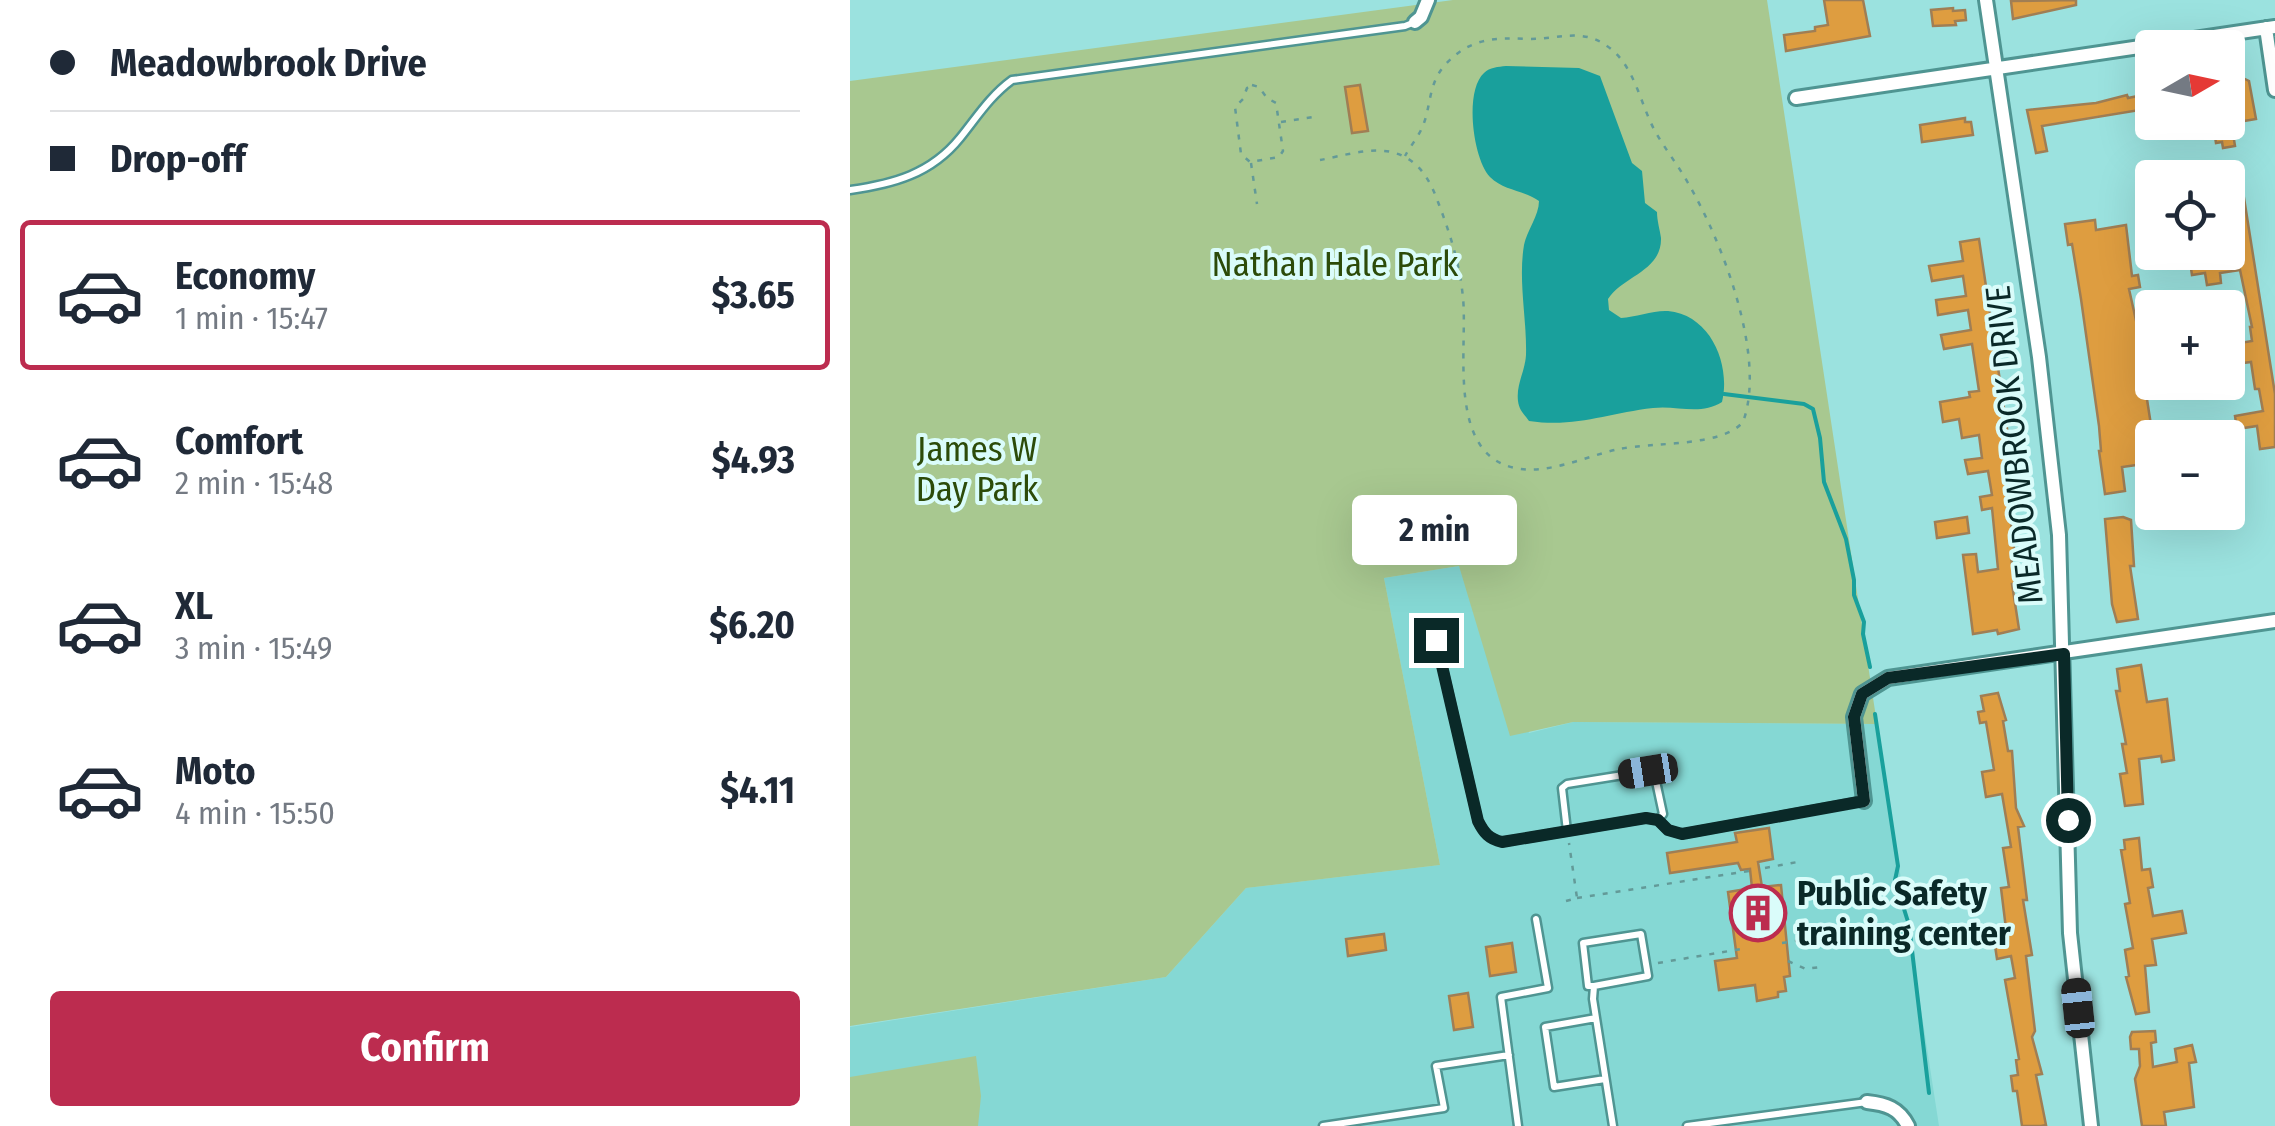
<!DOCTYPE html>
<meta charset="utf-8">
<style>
:root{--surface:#fff;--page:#f2f2f3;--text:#1f2937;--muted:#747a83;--line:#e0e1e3;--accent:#bc2c4f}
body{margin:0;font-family:"Fira Sans Condensed",sans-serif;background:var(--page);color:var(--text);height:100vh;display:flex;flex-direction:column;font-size:38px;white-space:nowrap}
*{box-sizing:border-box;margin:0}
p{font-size:32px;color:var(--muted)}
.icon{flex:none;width:55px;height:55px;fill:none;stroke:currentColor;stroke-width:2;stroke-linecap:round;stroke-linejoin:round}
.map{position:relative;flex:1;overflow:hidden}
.side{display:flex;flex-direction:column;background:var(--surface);width:850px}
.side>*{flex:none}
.banner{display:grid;align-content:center;height:220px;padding:0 50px;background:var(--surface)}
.needle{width:65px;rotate:81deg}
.buttons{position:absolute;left:1285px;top:30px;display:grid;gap:20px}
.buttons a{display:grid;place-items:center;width:110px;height:110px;border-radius:10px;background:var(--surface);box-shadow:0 10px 40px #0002;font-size:50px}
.end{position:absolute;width:45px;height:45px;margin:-22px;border:12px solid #0a2928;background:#fff;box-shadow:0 0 0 5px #fff}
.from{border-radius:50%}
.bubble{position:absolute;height:70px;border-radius:10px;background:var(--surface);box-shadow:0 10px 40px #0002;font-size:32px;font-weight:700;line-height:70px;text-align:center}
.car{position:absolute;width:30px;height:60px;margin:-30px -15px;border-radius:12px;box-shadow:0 0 8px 2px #0007;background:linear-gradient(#222 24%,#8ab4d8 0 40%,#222 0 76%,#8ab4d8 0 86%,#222 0)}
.banner b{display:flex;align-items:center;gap:35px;height:95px;font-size:38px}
.banner b+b{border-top:2px solid var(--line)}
.banner i{width:25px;height:25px;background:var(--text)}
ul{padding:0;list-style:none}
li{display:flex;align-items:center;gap:30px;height:150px;margin:0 20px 15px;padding:0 30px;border:5px solid transparent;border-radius:10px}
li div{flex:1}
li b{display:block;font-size:38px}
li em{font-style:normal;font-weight:700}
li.on{border-color:var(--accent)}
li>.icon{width:90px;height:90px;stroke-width:1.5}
.cta{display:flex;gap:20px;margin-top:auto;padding:20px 50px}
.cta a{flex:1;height:115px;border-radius:10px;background:var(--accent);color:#fff;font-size:40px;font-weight:700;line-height:115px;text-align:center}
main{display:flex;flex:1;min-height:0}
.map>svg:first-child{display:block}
.built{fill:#85d8d4}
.green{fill:#a8c890}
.water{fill:#19a09c}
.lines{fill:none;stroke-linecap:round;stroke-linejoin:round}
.stream{stroke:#19a09c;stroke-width:4}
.building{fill:#de9d40;stroke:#a07e54;stroke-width:2.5}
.service-casing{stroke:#4f9592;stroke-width:11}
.minor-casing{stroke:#4f9592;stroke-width:18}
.path{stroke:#639a98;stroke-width:2.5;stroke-dasharray:5 8;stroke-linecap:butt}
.service{stroke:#fff;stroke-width:6}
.minor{stroke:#fff;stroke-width:12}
.route{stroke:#0a2928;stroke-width:12}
.labels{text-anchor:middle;stroke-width:8;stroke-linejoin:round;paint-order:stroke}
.park-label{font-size:35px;fill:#2c4b09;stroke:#dafcfa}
.street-label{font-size:35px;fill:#0a2928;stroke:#dafcfa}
.poi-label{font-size:35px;font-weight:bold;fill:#0a2928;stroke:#dafcfa;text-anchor:start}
</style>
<main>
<section class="side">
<div class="banner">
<b><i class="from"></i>Meadowbrook Drive</b>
<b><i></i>Drop-off</b>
</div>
<ul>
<li class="on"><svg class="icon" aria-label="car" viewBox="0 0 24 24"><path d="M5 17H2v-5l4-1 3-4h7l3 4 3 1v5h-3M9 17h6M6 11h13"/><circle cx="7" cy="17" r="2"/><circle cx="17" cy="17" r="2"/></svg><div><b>Economy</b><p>1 min · 15:47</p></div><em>$3.65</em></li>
<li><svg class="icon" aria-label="car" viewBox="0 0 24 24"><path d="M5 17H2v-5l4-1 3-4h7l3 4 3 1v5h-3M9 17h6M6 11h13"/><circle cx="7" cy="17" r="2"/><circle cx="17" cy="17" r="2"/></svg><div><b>Comfort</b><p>2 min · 15:48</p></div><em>$4.93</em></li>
<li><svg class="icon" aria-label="car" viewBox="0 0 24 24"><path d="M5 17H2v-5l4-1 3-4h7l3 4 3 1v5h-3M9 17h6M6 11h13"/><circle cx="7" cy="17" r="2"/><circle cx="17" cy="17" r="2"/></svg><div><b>XL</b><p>3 min · 15:49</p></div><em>$6.20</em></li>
<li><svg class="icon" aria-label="car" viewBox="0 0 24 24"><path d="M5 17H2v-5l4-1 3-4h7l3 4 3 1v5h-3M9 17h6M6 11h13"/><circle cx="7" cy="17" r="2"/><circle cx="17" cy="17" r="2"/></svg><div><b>Moto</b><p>4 min · 15:50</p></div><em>$4.11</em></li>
</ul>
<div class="cta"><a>Confirm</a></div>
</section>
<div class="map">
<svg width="1425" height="1126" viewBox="0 0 1425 1126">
<rect width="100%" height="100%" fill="#9be2df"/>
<!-- built -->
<path class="built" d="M609 566 679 733 723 722 1027 724 1089 1126H0V1027L316 977 396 888 590 865 534 578Z"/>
<!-- green -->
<path class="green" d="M603 0H917L1027 724 723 722 660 736 609 566 534 578 590 865 396 888 316 977 0 1026V81Z
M126 1056 131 1096 128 1126H0V1077Z"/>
<!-- water -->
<path class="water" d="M656 66 729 68 750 76 782 163 792 171 795 203 807 212C807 221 810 230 811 238 812 271 773 276 758 299L759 310 771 318C786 317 804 310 818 311 861 315 881 365 872 402 850 416 827 405 803 408 758 413 726 428 679 421 674 414 669 410 668 401 666 384 675 372 676 355 677 319 668 281 674 245 677 230 689 216 689 201 674 190 654 191 640 177 623 159 614 91 634 73 640 67 648 67 656 66Z"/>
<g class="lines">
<!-- stream -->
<path class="stream" d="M874 394 954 404 963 409 970 438 974 482 996 539 1004 580V595L1014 622 1013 634 1020 667
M1025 714 1048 866 1045 880 1059 925 1079 1093"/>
</g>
<!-- building -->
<path class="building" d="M974 0H1013L1020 36 936 51 934 35 965 31V27L978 25Z
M1226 0V5L1163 19 1161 1Z
M1103 8V11L1115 10 1116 20 1105 21 1106 25 1083 26 1081 10Z
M1393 78 1399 81 1406 119 1388 122 1380 81Z
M510 85 518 131 502 133 495 87Z
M1302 93V108L1192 126 1197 151 1186 153 1177 110 1246 103 1277 95 1278 98Z
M1115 118V122H1121L1123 135 1072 142 1070 125Z
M1382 127 1385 146 1373 148 1372 142 1366 143 1364 130Z
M1394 198 1425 394V447L1410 449 1407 426 1387 429 1385 416 1413 411 1409 389H1405L1401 362 1378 365V345L1402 341 1400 327H1402L1390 270 1370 273 1371 283 1357 285 1355 273 1342 275 1340 262 1353 259 1352 252H1378V228L1385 227 1380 200Z
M1245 220 1246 230 1276 225 1282 276 1288 275 1290 287 1279 289 1293 352 1296 367H1292L1303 438 1302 482 1297 483 1294 464 1272 467 1275 491 1255 494 1249 451H1251L1249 426 1231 299 1222 244 1218 245 1215 224Z
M1129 239 1159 442H1155L1160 469 1155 470 1165 557H1161L1165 584H1162L1169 629 1148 634 1147 630 1123 634 1113 555 1126 554 1128 572 1148 569 1142 508 1132 510 1130 497 1142 495 1138 471 1118 474 1115 460 1132 458 1129 435 1112 438 1109 419 1093 422 1090 402 1120 397 1119 392 1129 391 1122 344 1094 349 1091 335 1121 330 1118 310 1088 315 1086 300 1116 296 1113 276 1082 281 1079 266 1113 261 1110 242Z
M1367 296 1369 308H1330V301Z
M1117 517 1119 533 1087 538 1085 522Z
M1273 517 1281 520 1284 566H1280L1288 619 1267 622 1262 604 1255 519Z
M1291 665 1297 702 1317 699 1324 760 1312 762 1311 756 1289 759 1293 804 1275 806 1270 774 1277 773 1272 744H1276L1266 691H1270L1267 669Z
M1148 693 1156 720 1153 721 1158 751H1162L1166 808 1174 826 1168 827 1177 900H1173L1182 955 1176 956 1185 1031 1182 1037 1192 1074 1186 1075 1196 1125 1191 1126H1172L1167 1091H1163L1161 1076 1168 1075 1166 1060 1169 1059 1155 980 1165 978 1161 956 1147 959 1144 939 1157 937 1151 888 1159 887 1153 848 1161 847 1152 794 1136 797 1132 772 1144 770 1136 722 1130 723 1128 712 1134 711 1131 696Z
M919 828 923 859 908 862 912 887 931 885 940 976 934 977 936 991 928 992V997L907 1001 905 985 869 990 865 961 887 958 878 892 902 888 900 869 891 870 888 863 820 873 817 853 887 842 885 833Z
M1289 838 1292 870 1300 869 1303 887 1298 888 1303 916 1332 911 1336 933 1302 939 1306 965 1295 966 1299 1012 1286 1014 1276 977 1279 976 1275 950 1283 948 1275 904 1280 903 1271 850 1275 849 1274 840Z
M534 934 536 950 498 956 496 939Z
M662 943 666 972 640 976 636 947Z
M618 993 623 1027 604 1030 599 996Z
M1305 1031 1306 1042 1301 1043 1303 1067 1327 1062 1325 1049 1342 1045 1346 1062 1339 1063 1344 1107 1314 1112 1316 1126H1292L1285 1079 1290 1066 1289 1049H1281L1280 1037 1282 1032Z"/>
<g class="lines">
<!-- service casing -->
<g class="service-casing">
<path id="service" d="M0 190C43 184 81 174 110 138 127 117 140 96 162 80L555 26 565 22
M586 639 628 821C634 833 639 838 652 842L796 818 808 820 818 830 832 834 1012 801
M717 831 712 788 717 784 798 771 804 772 813 814 808 820
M744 986 798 976 791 934 733 943 738 986H744L743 999 763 1126
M746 1018 695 1027 704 1087 755 1079
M473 1126 594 1108 586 1066 659 1055
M668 1126 651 997 698 988 686 919
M837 1126 1017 1102"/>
</g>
<!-- minor casing -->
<g class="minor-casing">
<path id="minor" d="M1136 0 1189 357 1209 535 1220 933 1241 1126
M565 22 571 17 578 0
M1416 28 1425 90
M946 98 1425 27
M1014 801 1004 717 1012 694 1038 678 1425 621
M1017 1102C1036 1104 1049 1108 1058 1126"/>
</g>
<!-- path -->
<path class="path" d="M402 85 409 87 417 98 426 103 433 151 429 157 400 162 391 154 385 107 393 99 397 88Z
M431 122 464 117
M470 160C492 156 523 146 545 153 569 160 580 180 588 202 600 233 610 265 613 298 618 346 596 454 665 468 699 475 736 456 769 449 803 442 872 447 893 422 917 357 872 241 838 183 828 165 815 149 805 131 790 104 785 65 757 46 731 27 706 40 676 39 643 37 618 39 594 66 579 84 581 103 574 123 570 135 561 145 555 156
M401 163 407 204
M915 868 953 861
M727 898 899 871
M716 901 727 898 719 843
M932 943 965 938
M938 961 956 969 970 967
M808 963 897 948"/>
<!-- service -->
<use href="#service" class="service"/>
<!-- minor -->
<use href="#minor" class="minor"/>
</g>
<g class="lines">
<!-- route -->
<path class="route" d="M586 640 628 821C634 833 639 839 652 842L796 818 808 820 818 830 832 834 1014 801 1004 717 1012 694 1038 678 1214 654 1218 820"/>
</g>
<!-- icons -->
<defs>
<g id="building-ring" transform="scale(2.875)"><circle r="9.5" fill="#dafcfa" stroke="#bc2c4f" stroke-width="1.5"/><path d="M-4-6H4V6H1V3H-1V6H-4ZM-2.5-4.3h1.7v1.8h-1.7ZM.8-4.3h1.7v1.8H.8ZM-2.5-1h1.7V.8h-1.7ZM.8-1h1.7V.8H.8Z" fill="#bc2c4f"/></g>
</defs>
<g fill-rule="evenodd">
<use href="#building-ring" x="908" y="913"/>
</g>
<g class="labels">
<!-- park labels -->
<g class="park-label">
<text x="485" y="276">Nathan Hale Park</text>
<text x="127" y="461">James W<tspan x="127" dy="40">Day Park</tspan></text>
</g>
<!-- street labels -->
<g class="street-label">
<text transform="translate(1164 445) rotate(-96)" y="12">MEADOWBROOK DRIVE</text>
</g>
<!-- poi labels -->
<g class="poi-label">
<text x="947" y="905">Public Safety<tspan x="947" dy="40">training center</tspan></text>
</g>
</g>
</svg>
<div class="buttons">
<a><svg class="needle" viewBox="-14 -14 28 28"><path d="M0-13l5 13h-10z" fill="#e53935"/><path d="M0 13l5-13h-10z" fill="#747a83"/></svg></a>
<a><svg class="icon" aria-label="locate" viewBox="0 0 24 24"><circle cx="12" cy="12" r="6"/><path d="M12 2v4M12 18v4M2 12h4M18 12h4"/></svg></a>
<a>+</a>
<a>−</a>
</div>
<i class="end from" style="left:1218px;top:820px"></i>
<i class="end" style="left:586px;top:640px"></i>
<div class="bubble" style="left:502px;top:495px;width:165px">2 min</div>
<i class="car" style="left:798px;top:771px;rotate:261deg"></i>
<i class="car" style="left:1228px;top:1008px;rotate:354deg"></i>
</div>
</main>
